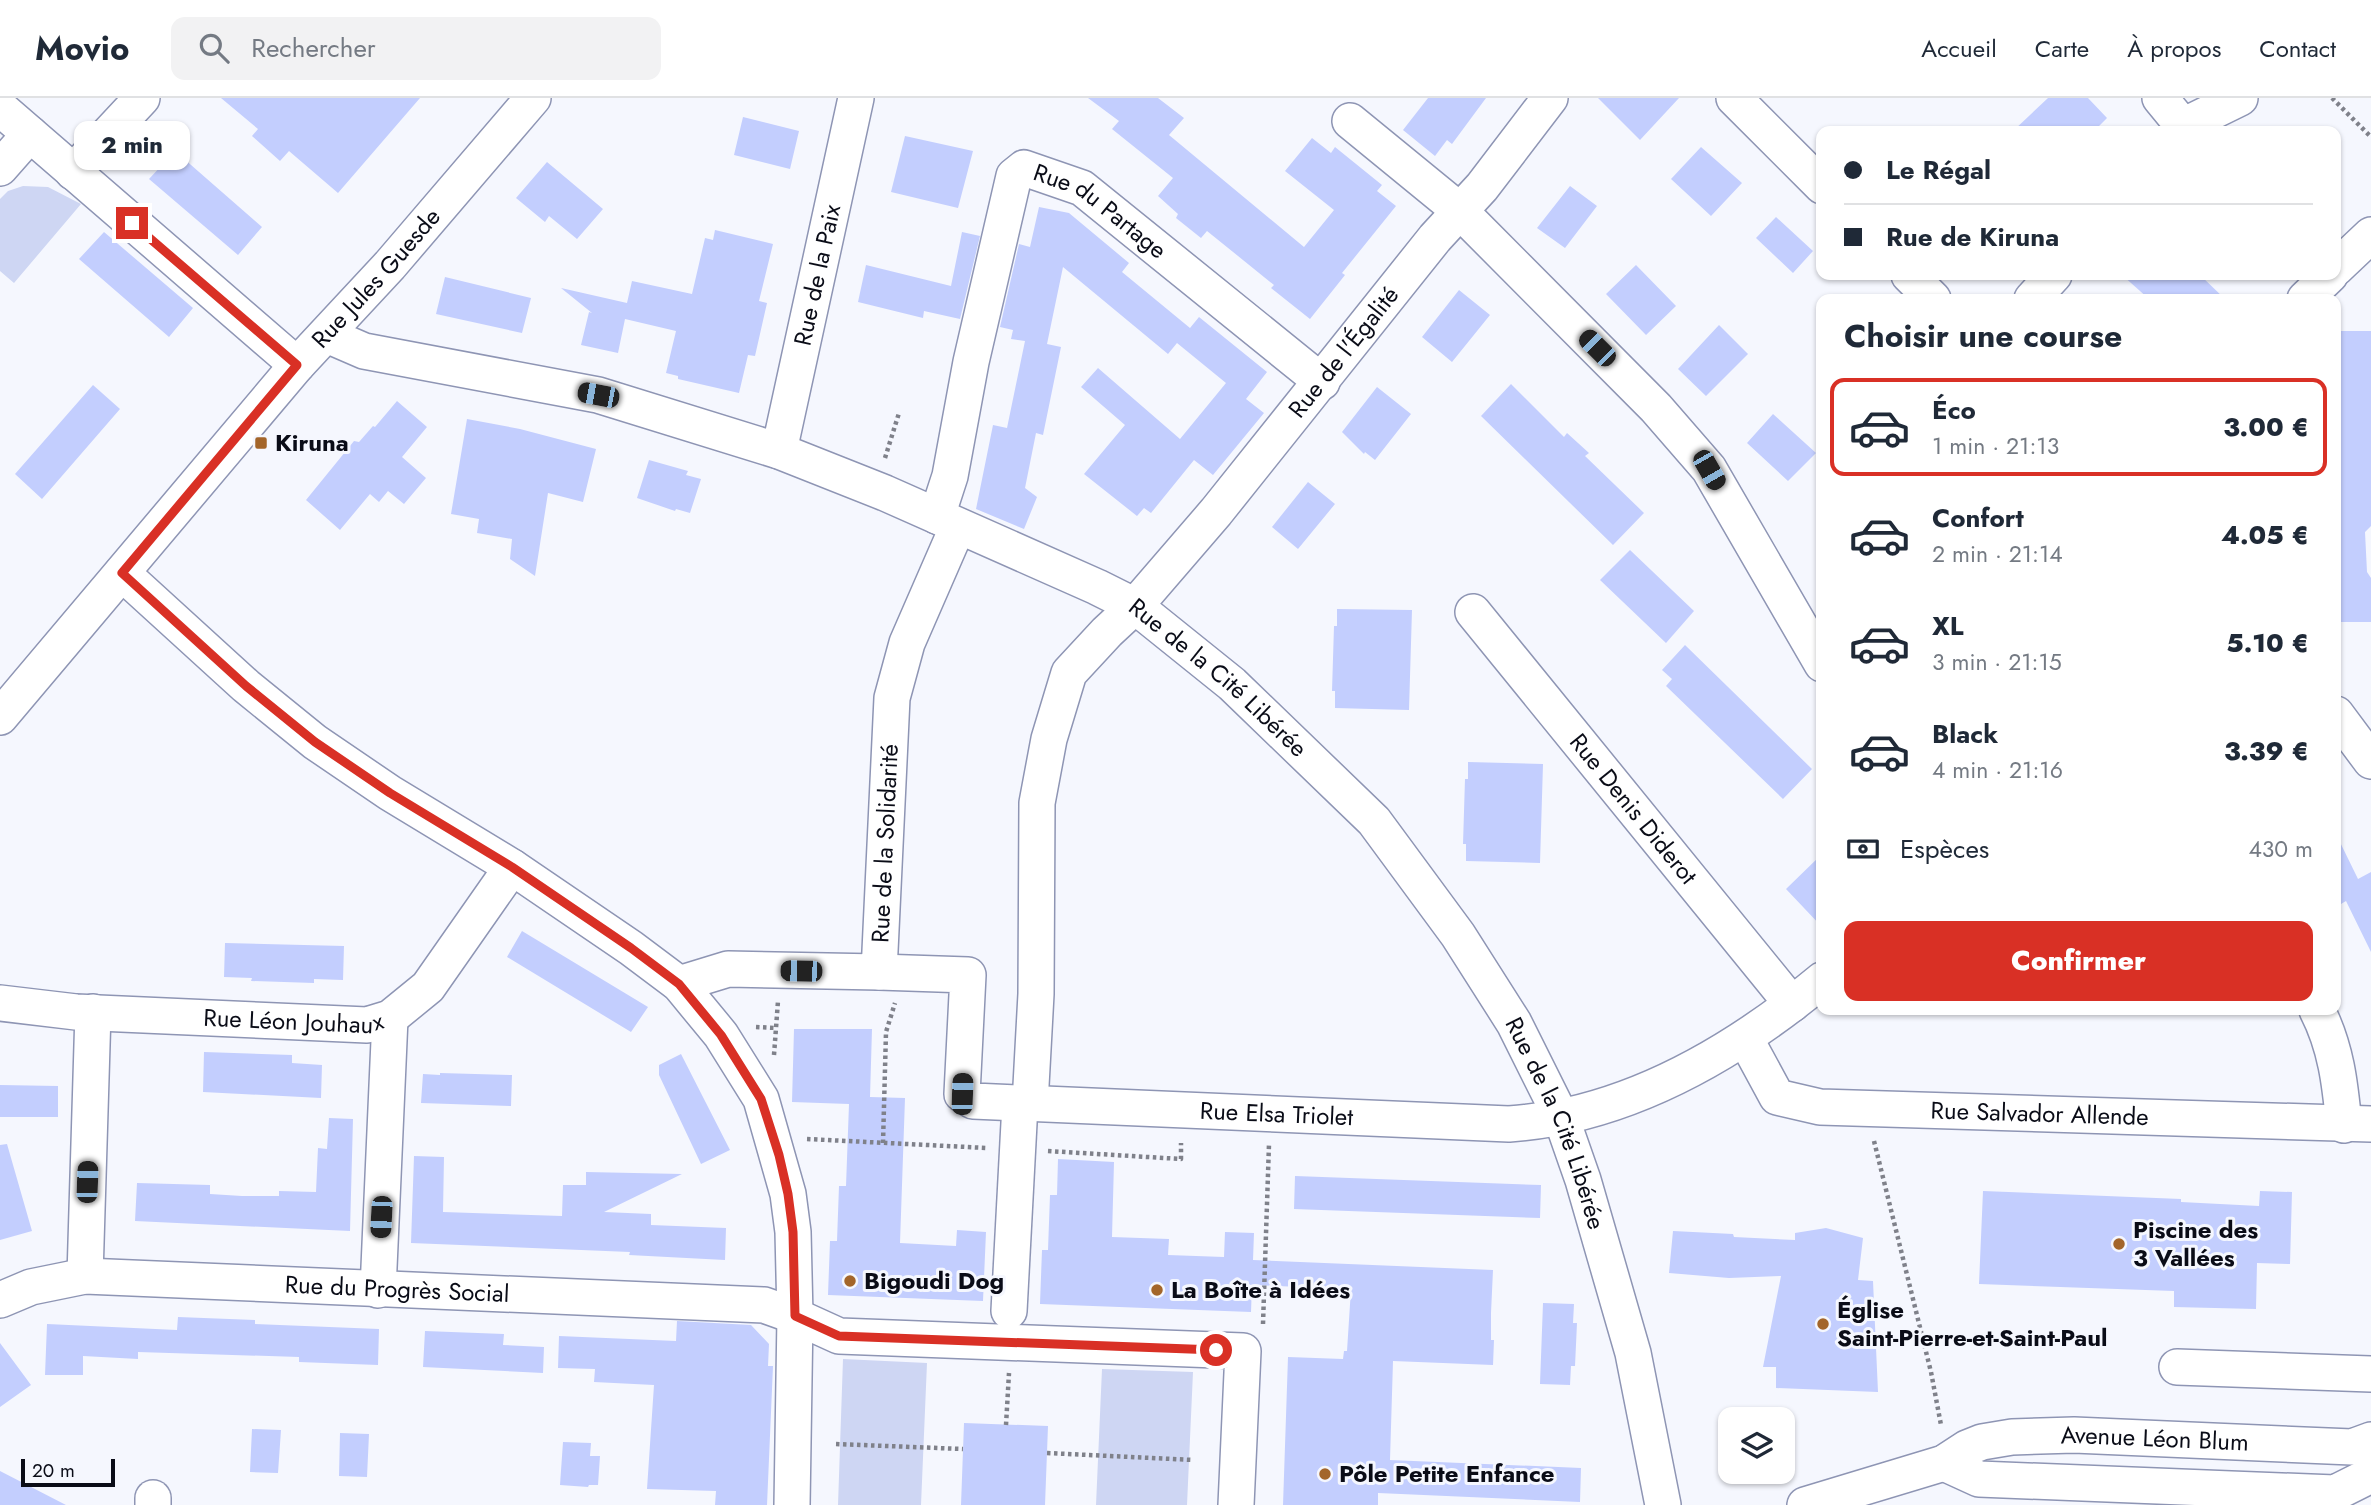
<!DOCTYPE html>
<html lang="fr">
<meta charset="utf-8">
<style>
:root{--surface:#fff;--page:#f2f2f3;--text:#1f2937;--muted:#747a83;--line:#e0e1e3;--accent:#d93025}
body{margin:0;font-family:Jost,sans-serif;background:var(--page);color:var(--text);height:100vh;display:flex;flex-direction:column;font-size:26px;white-space:nowrap}
*{box-sizing:border-box;margin:0}
p{font-size:23px;color:var(--muted)}
.icon{flex:none;width:38px;height:38px;fill:none;stroke:currentColor;stroke-width:2;stroke-linecap:round;stroke-linejoin:round}
.map{position:relative;flex:1;overflow:hidden}
.details{position:absolute;left:1816px;top:196px;width:525px;height:721px;display:flex;flex-direction:column;background:var(--surface);border-radius:14px;box-shadow:0 2px 5px #0004}
.details>*{flex:none}
.hud{position:absolute;left:1816px;top:28px;width:525px;height:154px;border-radius:14px;box-shadow:0 2px 5px #0004;display:grid;align-content:center;height:154px;padding:0 28px;background:var(--surface)}
.tools{position:absolute;left:1718px;top:1309px;display:grid;gap:14px}
.tools a{display:grid;place-items:center;width:77px;height:77px;border-radius:14px;background:var(--surface);box-shadow:0 2px 5px #0004;font-size:35px}
.scale{position:absolute;left:21px;bottom:18px;width:94px;box-sizing:border-box;padding-left:7px;border:4px solid #0a0c17;border-top:0;font-size:19px;line-height:24px;white-space:nowrap;color:#0a0c17;-webkit-text-stroke:5px #f5f7fe;paint-order:stroke}
.end{position:absolute;width:32px;height:32px;margin:-16px;border:9px solid #d93025;background:#fff;box-shadow:0 0 0 4px #fff}
.from{border-radius:50%}
.bubble{position:absolute;height:49px;border-radius:14px;background:var(--surface);box-shadow:0 2px 5px #0004;font-size:23px;font-weight:800;line-height:49px;text-align:center}
.car{position:absolute;width:21px;height:42px;margin:-21px -10px;border-radius:9px;box-shadow:0 0 5px 2px #0007;background:linear-gradient(#222 24%,#8ab4d8 0 40%,#222 0 76%,#8ab4d8 0 86%,#222 0)}
.hud b{display:flex;align-items:center;gap:24px;height:66px;font-size:26px}
.hud b+b{border-top:2px solid var(--line)}
.hud i{width:18px;height:18px;background:var(--text)}
ul{padding:0;list-style:none}
li{display:flex;align-items:center;gap:21px;height:98px;margin:0 14px 10px;padding:0 14px;border:4px solid transparent;border-radius:14px}
li div{flex:1}
li b{display:block;font-size:26px}
li em{font-style:normal;font-weight:800}
li.current{border-color:var(--accent)}
li>.icon{width:63px;height:63px;stroke-width:1.5}
h2{padding:0 28px;font-size:32px;line-height:84px}
.pay{display:flex;align-items:center;gap:18px;height:77px;padding:0 28px;font-size:26px}
.pay p{margin-inline-start:auto}
.button{display:flex;gap:14px;margin-top:auto;padding:14px 28px}
.button a{flex:1;height:80px;border-radius:14px;background:var(--accent);color:#fff;font-size:28px;font-weight:800;line-height:80px;text-align:center}
header{display:flex;align-items:center;gap:42px;box-sizing:border-box;height:98px;padding:0 35px;background:var(--surface);border-bottom:2px solid var(--line)}
header strong{font-size:33px}
nav{display:flex;gap:38px;margin-inline-start:auto;font-size:24px}
.search{width:490px;height:63px;background:var(--page);display:flex;align-items:center;gap:18px;box-sizing:border-box;padding:0 24px;border-radius:14px;color:var(--muted);font-size:26px}
.map>svg:first-child{display:block}
.green{fill:#ced6f3}
.building{fill:#c3cefe}
.lines{fill:none;stroke-linecap:round;stroke-linejoin:round}
.minor-casing{stroke:#8e95b4;stroke-width:38}
.path{stroke:#7f818a;stroke-width:4.5;stroke-dasharray:3.5 3.5;stroke-linecap:butt}
.minor{stroke:#fff;stroke-width:35}
.route{stroke:#d93025;stroke-width:9}
.poi-dot{fill:#a3652a;stroke:#f5f7fe;stroke-width:2.5}
.labels{text-anchor:middle;stroke-width:6;stroke-linejoin:round;paint-order:stroke}
.street-label{font-size:24px;fill:#0a0c17;stroke:#f5f7fe}
.poi-label{font-size:24px;font-weight:bold;fill:#0a0c17;stroke:#f5f7fe;text-anchor:start}
</style>
<header>
<strong>Movio</strong>
<div class="search"><svg class="icon" aria-label="search" viewBox="0 0 24 24"><circle cx="10" cy="10" r="6"/><path d="M15 15l6 6"/></svg>Rechercher</div>
<nav><a>Accueil</a><a>Carte</a><a>À propos</a><a>Contact</a></nav>
</header>
<div class="map">
<svg width="2371" height="1407" viewBox="0 0 2371 1407">
<rect width="100%" height="100%" fill="#f5f7fe"/>
<!-- green -->
<path class="green" d="M23 88 48 89 81 106 14 185 0 173V101L8 93Z
M843 1261 927 1265 921 1407H838Z
M1102 1271 1193 1274 1187 1407H1096Z"/>
<!-- building -->
<path class="building" d="M221 0H420L338 95 289 53 280 63 252 38 258 31Z
M1088 0H1158L1184 20 1169 37 1304 149 1334 112 1285 73 1312 40 1331 55 1335 49 1382 87 1377 93 1396 108 1342 175 1345 177 1310 221 1271 190 1274 187 1207 133 1201 140 1176 120 1178 116 1158 98 1173 80 1112 31 1119 23Z
M1428 0H1486L1452 46 1447 42 1435 58 1403 32Z
M1598 0H1679L1640 42Z
M2048 0H2088L2107 20 2094 33H2013Z
M743 19 799 33 790 71 734 57Z
M905 38 973 53 958 110 891 94Z
M1701 49 1742 85 1711 118 1671 81Z
M175 53 262 129 238 157 149 81Z
M547 64 603 111 577 141 549 118 545 124 516 100Z
M1570 88 1597 108 1565 150 1537 130Z
M1039 109 1069 115 1129 165 1122 174 1190 230 1199 219 1267 274 1246 301 1264 315 1213 377 1194 362 1151 415 1144 410 1137 418 1084 376 1125 327 1081 289 1098 270 1180 341 1226 285 1177 245 1168 256 1063 169 1047 246 1061 249 1043 337 1036 335 1025 390 1037 399 1024 431 976 411 993 327 1007 330 1025 243 1011 241 1013 232 1000 229 1019 146 1030 149Z
M1776 119 1813 153 1793 175 1756 140Z
M715 132 773 146 759 203 767 205 755 258 748 257 739 295 678 281V278L666 275 676 233 625 221 618 255 581 247 589 214 592 215 561 190 627 205 632 183 692 196 705 140 713 142Z
M104 134 193 210 169 239 79 161Z
M962 134 980 138 960 221 924 213 923 220 858 204 866 167 951 188Z
M1636 167 1676 208 1646 237 1606 196Z
M2122 177H2200L2225 201H2149Z
M445 179 531 200 522 235 436 216Z
M1459 192 1490 217 1452 264 1422 239Z
M1719 227 1748 256 1706 298 1678 271Z
M2336 233H2371V428L2365 434 2367 474 2371 480V524H2336Z
M1511 286 1564 339 1567 335 1589 355 1585 358 1644 415 1613 447 1481 318Z
M93 287 120 311 42 401 15 376Z
M1377 289 1411 316 1375 362 1365 354 1364 356 1342 334Z
M397 303 427 329 402 359 426 380 404 406 388 393 379 404 370 396 340 432 306 402 354 343 359 344 373 328 375 329Z
M1773 316 1816 355 1788 383 1747 345Z
M467 321 520 331 596 351 583 404 548 395 535 478 510 461 512 441 477 435 479 421 451 416Z
M649 362 688 373 686 377 701 381 690 415 676 411 675 413 637 400Z
M1308 384 1335 406 1298 451 1272 429Z
M1630 452 1694 513 1666 545 1600 482Z
M1337 511 1412 512 1409 612 1335 610V593H1332L1334 528H1337Z
M1685 547 1812 671 1783 701 1666 588 1672 581 1662 572Z
M1468 664 1543 666 1540 765 1466 763V746H1463L1465 681H1468Z
M2336 736 2358 781 2371 774V854L2346 803 2336 809Z
M1822 756V829L1786 791Z
M522 833 648 909 631 934 507 859Z
M225 845 344 848 343 882 314 881V885L251 883 252 880 224 879Z
M794 931H872L870 999 905 1000 900 1145 956 1148 957 1132 986 1134 983 1203 828 1197 830 1143H837L839 1088H846L849 1006 792 1004Z
M204 954 292 957V965L322 967 321 1000 203 994Z
M681 956 730 1052 701 1066 659 977V967Z
M440 975 512 977 511 1008 421 1005 423 976 440 977Z
M0 987 58 988V1019H0Z
M329 1020 353 1021 350 1133 135 1123 137 1085 210 1087V1096L242 1098H279V1093L316 1094 318 1050 327 1051Z
M7 1046 32 1133 0 1142V1047Z
M414 1058 444 1059 443 1114 562 1118 563 1087H586V1074L682 1076 604 1114 651 1116V1127L726 1130 725 1162 629 1157 630 1154 411 1145Z
M1058 1061 1114 1064 1112 1139 1169 1141 1168 1157 1224 1159 1225 1134 1254 1135 1253 1162 1493 1172 1491 1215V1242H1494L1493 1267 1393 1263 1390 1362 1581 1370 1580 1404 1378 1395V1407H1283L1288 1259 1343 1261 1344 1253H1347L1351 1191 1252 1187 1251 1214 1040 1206 1042 1152H1048L1050 1097H1057Z
M1295 1078 1541 1087 1540 1120 1294 1111Z
M1983 1093 2181 1101V1104L2259 1108 2260 1093 2292 1094 2290 1166 2257 1165 2256 1211 2174 1209V1193L1979 1186Z
M1826 1130 1863 1140 1858 1182 1873 1183 1878 1294 1776 1290V1269H1763L1781 1178 1729 1180 1669 1175 1673 1133 1733 1136 1734 1139 1795 1142V1135Z
M1543 1205 1574 1206 1573 1225H1577L1575 1268H1571L1570 1287 1540 1286Z
M178 1219 255 1222V1226L379 1231 378 1267 299 1264V1259L138 1254V1261L83 1258V1277H45L47 1226 177 1232Z
M677 1223 751 1227 769 1246 768 1268H773L767 1407H715L716 1393 647 1391 654 1287 594 1284 595 1271 558 1270 559 1238 676 1243Z
M425 1233 504 1236 503 1247 544 1249 543 1275 423 1269Z
M0 1245 31 1287 0 1309Z
M964 1325 1048 1328 1045 1407H961Z
M252 1331 281 1332 278 1375 250 1374Z
M340 1335 369 1336 367 1379 339 1378Z
M563 1344 591 1345 590 1358H600L598 1387H589L588 1389 560 1387Z
M0 1373 66 1407H0Z"/>
<g class="lines">
<!-- minor casing -->
<g class="minor-casing">
<g id="minor">
<path d="M1734 0 1822 88"/>
<path d="M2160 0 2183 28"/>
<path d="M0 10 297 267"/>
<path d="M1350 23 1460 113 1656 310 1709 371 1822 566"/>
<path d="M2179 33 2183 28 2240 0"/>
<path d="M0 70 30 36"/>
<path d="M73 74 142 0"/>
<path d="M2336 170 2371 137"/>
<path d="M1909 177 1933 201"/>
<path d="M2032 201 2054 177"/>
<path d="M2305 201 2330 177"/>
<path id="s1" d="M327 237 364 253 598 297 779 353 885 395 1097 489 1135 508 1232 586 1374 723 1458 837 1514 925 1561 1019 1583 1082 1633 1255 1663 1407"/>
<path id="s2" d="M779 353 856 0"/>
<path id="s3" d="M937 418 950 378 971 264 1014 78 1024 70 1082 90 1322 284"/>
<path d="M122 475 246 588 315 644 390 695 512 769 631 850 679 886 721 937 761 1001 788 1096 793 1134 795 1218 792 1407"/>
<path id="s4" d="M1473 514 1792 906"/>
<path d="M2336 616 2371 663"/>
<path id="s5" d="M0 619 297 267 390 167 533 0"/>
<path id="s6" d="M879 874 968 877 962 996 973 1003 1509 1026C1626 1018 1734 955 1822 882"/>
<path id="s7" d="M679 886 728 871 879 874 892 600 907 545 958 428"/>
<path id="s8" d="M0 905 76 914 367 927 390 920 428 889 512 769"/>
<path d="M2317 912C2336 949 2340 985 2344 1027"/>
<path id="s9" d="M1745 940 1777 999 1820 1009 2371 1026"/>
<path id="s10" d="M1030 1006 1036 896 1037 705 1049 641 1069 575 1107 534 1135 508 1216 414 1435 140 1482 89 1550 0"/>
<path d="M85 1178 93 914"/>
<path d="M378 1192 390 920"/>
<path id="s11" d="M0 1202 31 1189 85 1178 764 1207 795 1218 839 1238 1243 1253 1236 1407"/>
<path d="M1009 1213 1020 1006"/>
<path d="M2177 1269 2371 1276"/>
<path d="M1944 1365 1979 1381 2335 1395 2371 1377"/>
<path d="M153 1407V1400"/>
<path id="s12" d="M1805 1407 1944 1365 1967 1350 1982 1344 2012 1339 2074 1337 2352 1349 2371 1342"/>
</g>
</g>
<!-- path -->
<path class="path" d="M2332 0 2371 39
M885 360 899 315
M756 929 776 930
M774 957 778 903
M807 1041 987 1050
M1874 1043 1931 1274 1941 1327
M883 1045 886 934 895 905
M1048 1053 1181 1061V1045
M1263 1226 1269 1046
M1006 1327 1009 1275
M836 1346 963 1351
M1047 1355 1193 1362"/>
<!-- minor -->
<use href="#minor" class="minor"/>
</g>
<g class="lines">
<!-- route -->
<path class="route" d="M132 125 297 267 122 475 246 588 315 644 390 695 512 769 631 850 679 886 721 937 761 1001 779 1057 788 1096 793 1134 795 1218 839 1238 1216 1252"/>
</g>
<!-- markers -->
<g class="poi-dot">
<rect x="254" y="338" width="14" height="14" rx="3.5"/>
<circle cx="2119" cy="1146" r="7"/>
<circle cx="850" cy="1183" r="7"/>
<circle cx="1157" cy="1192" r="7"/>
<circle cx="1823" cy="1226" r="7"/>
<circle cx="1325" cy="1376" r="7"/>
</g>
<g class="labels">
<!-- street labels -->
<g class="street-label">
<text dy="8" stroke="none"><textPath href="#s3" startOffset="450">Rue du Partage</textPath></text>
<text dy="8" stroke="none"><textPath href="#s2" startOffset="180">Rue de la Paix</textPath></text>
<text dy="8" stroke="none"><textPath href="#s5" startOffset="578">Rue Jules Guesde</textPath></text>
<text dy="8" stroke="none"><textPath href="#s10" startOffset="858">Rue de l'Égalité</textPath></text>
<text dy="8" stroke="none"><textPath href="#s1" startOffset="966">Rue de la Cité Libérée</textPath></text>
<text dy="8" stroke="none"><textPath href="#s4" startOffset="254">Rue Denis Diderot</textPath></text>
<text dy="8" stroke="none"><textPath href="#s7" startOffset="331">Rue de la Solidarité</textPath></text>
<text dy="8" stroke="none"><textPath href="#s8" startOffset="294">Rue Léon Jouhaux</textPath></text>
<text dy="8" stroke="none"><textPath href="#s6" startOffset="525">Rue Elsa Triolet</textPath></text>
<text dy="8" stroke="none"><textPath href="#s9" startOffset="331">Rue Salvador Allende</textPath></text>
<text dy="8" stroke="none"><textPath href="#s1" startOffset="1533">Rue de la Cité Libérée</textPath></text>
<text dy="8" stroke="none"><textPath href="#s11" startOffset="401">Rue du Progrès Social</textPath></text>
<text dy="8" stroke="none"><textPath href="#s12" startOffset="362">Avenue Léon Blum</textPath></text>
</g>
<!-- poi labels -->
<g class="poi-label">
<text x="275" y="353">Kiruna</text>
<text x="2133" y="1140">Piscine des<tspan x="2133" dy="28">3 Vallées</tspan></text>
<text x="864" y="1191">Bigoudi Dog</text>
<text x="1171" y="1200">La Boîte à Idées</text>
<text x="1837" y="1220">Église<tspan x="1837" dy="28">Saint-Pierre-et-Saint-Paul</tspan></text>
<text x="1339" y="1384">Pôle Petite Enfance</text>
</g>
</g>
</svg>
<div class="tools">
<a><svg class="icon" aria-label="layers" viewBox="0 0 24 24"><path d="M12 4l9 5-9 5-9-5zM3 14l9 5 9-5"/></svg></a>
</div>
<div class="scale">20 m</div>
<i class="end from" style="left:1216px;top:1252px"></i>
<i class="end" style="left:132px;top:125px"></i>
<div class="bubble" style="left:74px;top:23px;width:116px">2 min</div>
<i class="car" style="left:1597px;top:250px;rotate:315deg"></i>
<i class="car" style="left:598px;top:297px;rotate:281deg"></i>
<i class="car" style="left:1709px;top:372px;rotate:150deg"></i>
<i class="car" style="left:801px;top:873px;rotate:271deg"></i>
<i class="car" style="left:962px;top:996px;rotate:2deg"></i>
<i class="car" style="left:87px;top:1084px;rotate:2deg"></i>
<i class="car" style="left:381px;top:1119px;rotate:183deg"></i>
<div class="hud">
<b><i class="from"></i>Le Régal</b>
<b><i></i>Rue de Kiruna</b>
</div>
<section class="details">
<h2>Choisir une course</h2>
<ul>
<li class="current"><svg class="icon" aria-label="car" viewBox="0 0 24 24"><path d="M5 17H2v-5l4-1 3-4h7l3 4 3 1v5h-3M9 17h6M6 11h13"/><circle cx="7" cy="17" r="2"/><circle cx="17" cy="17" r="2"/></svg><div><b>Éco</b><p>1 min · 21:13</p></div><em>3.00 €</em></li>
<li><svg class="icon" aria-label="car" viewBox="0 0 24 24"><path d="M5 17H2v-5l4-1 3-4h7l3 4 3 1v5h-3M9 17h6M6 11h13"/><circle cx="7" cy="17" r="2"/><circle cx="17" cy="17" r="2"/></svg><div><b>Confort</b><p>2 min · 21:14</p></div><em>4.05 €</em></li>
<li><svg class="icon" aria-label="car" viewBox="0 0 24 24"><path d="M5 17H2v-5l4-1 3-4h7l3 4 3 1v5h-3M9 17h6M6 11h13"/><circle cx="7" cy="17" r="2"/><circle cx="17" cy="17" r="2"/></svg><div><b>XL</b><p>3 min · 21:15</p></div><em>5.10 €</em></li>
<li><svg class="icon" aria-label="car" viewBox="0 0 24 24"><path d="M5 17H2v-5l4-1 3-4h7l3 4 3 1v5h-3M9 17h6M6 11h13"/><circle cx="7" cy="17" r="2"/><circle cx="17" cy="17" r="2"/></svg><div><b>Black</b><p>4 min · 21:16</p></div><em>3.39 €</em></li>
</ul>
<div class="pay"><svg class="icon" aria-label="cash" viewBox="0 0 24 24"><path d="M3 7h18v10H3z"/><circle cx="12" cy="12" r="2"/></svg>Espèces<p>430 m</p></div>
<div class="button"><a>Confirmer</a></div>
</section>
</div>
